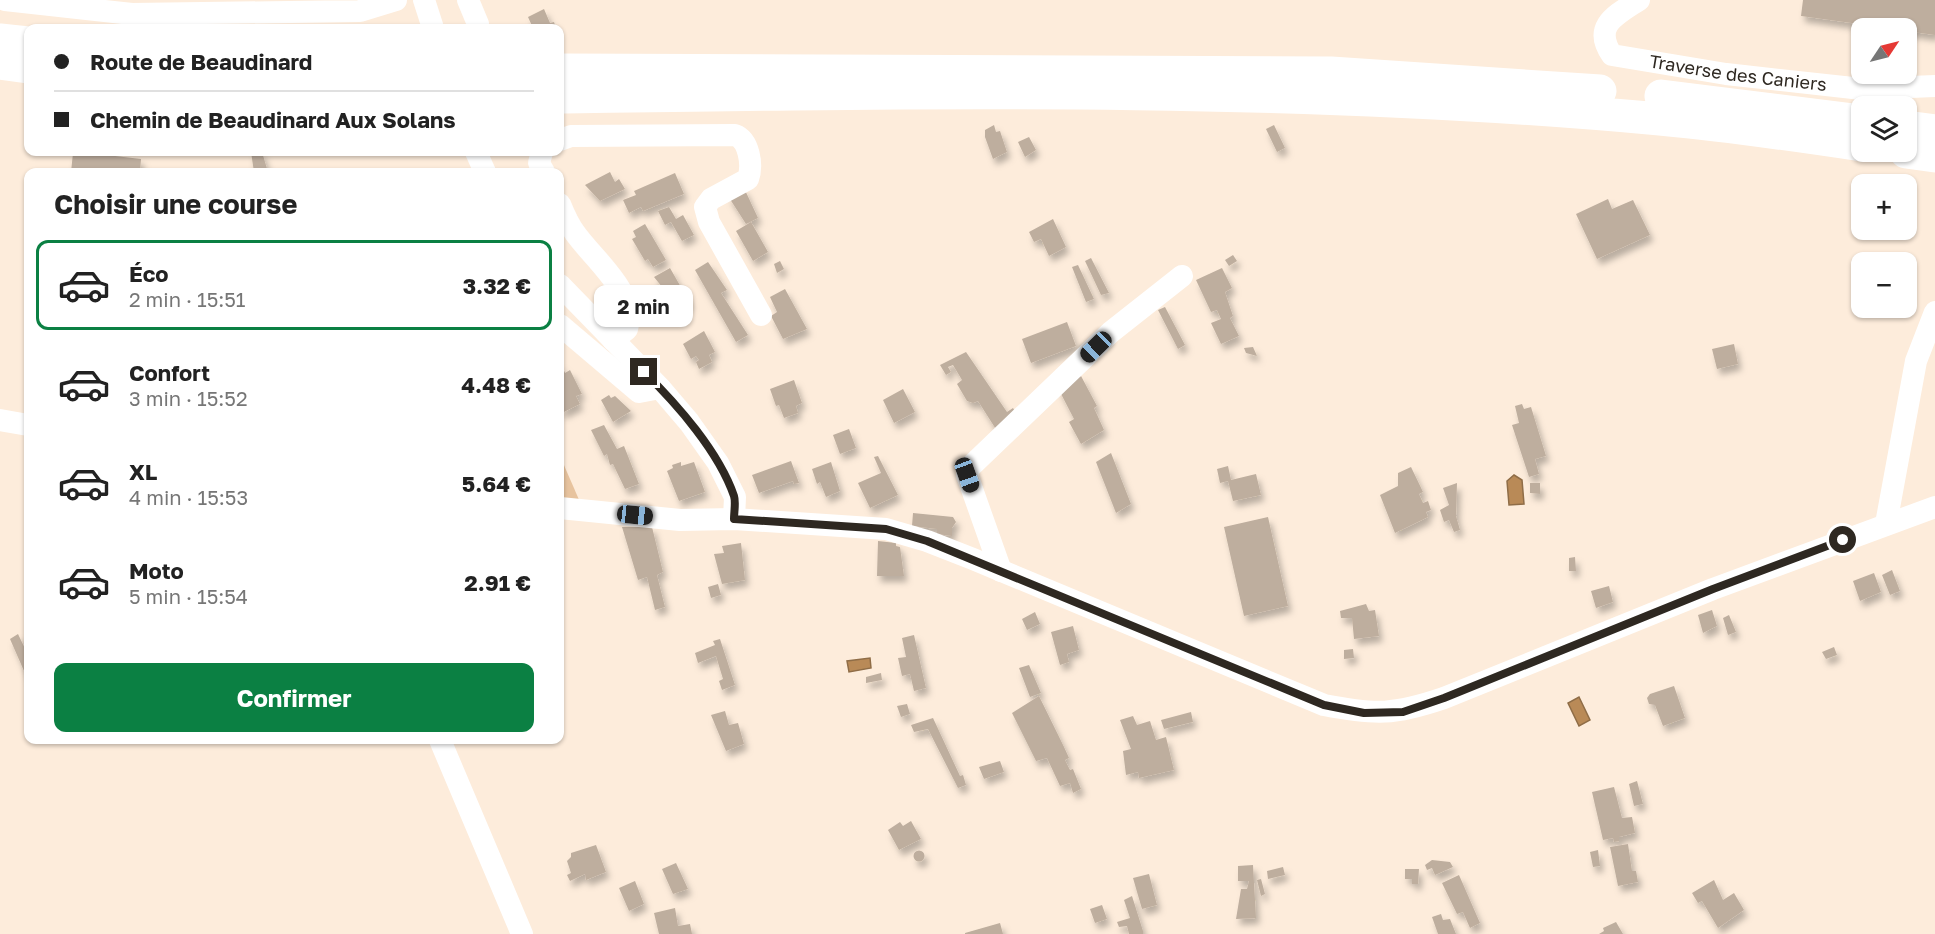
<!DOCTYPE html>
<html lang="fr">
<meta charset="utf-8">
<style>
:root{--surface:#fff;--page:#f6f6f6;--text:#222;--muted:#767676;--line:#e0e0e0;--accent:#0b8043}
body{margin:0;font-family:"Golos Text",sans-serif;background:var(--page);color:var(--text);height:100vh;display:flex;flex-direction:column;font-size:22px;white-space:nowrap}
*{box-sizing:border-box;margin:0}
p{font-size:20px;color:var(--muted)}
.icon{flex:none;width:33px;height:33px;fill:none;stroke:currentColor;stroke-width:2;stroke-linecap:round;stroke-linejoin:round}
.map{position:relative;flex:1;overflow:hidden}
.drawer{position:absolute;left:24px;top:168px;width:540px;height:576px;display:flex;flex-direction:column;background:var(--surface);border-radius:12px;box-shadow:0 2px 4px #0004}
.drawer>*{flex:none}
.guide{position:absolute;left:24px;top:24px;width:540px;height:132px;border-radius:12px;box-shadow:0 2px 4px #0004;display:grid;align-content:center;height:132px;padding:0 30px;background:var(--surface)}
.needle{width:39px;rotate:55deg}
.tools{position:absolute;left:1851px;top:18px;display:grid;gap:12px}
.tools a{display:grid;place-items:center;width:66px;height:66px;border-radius:12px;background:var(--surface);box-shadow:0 2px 4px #0004;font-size:30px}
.end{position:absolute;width:27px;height:27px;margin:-14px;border:8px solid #2e2821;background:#fff;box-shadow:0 0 0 3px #fff}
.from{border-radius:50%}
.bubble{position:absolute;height:42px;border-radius:12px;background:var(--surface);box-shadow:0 2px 4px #0004;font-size:20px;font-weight:700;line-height:42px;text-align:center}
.car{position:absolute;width:18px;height:36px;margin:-18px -9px;border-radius:8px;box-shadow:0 0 4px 2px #0007;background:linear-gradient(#222 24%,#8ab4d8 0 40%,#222 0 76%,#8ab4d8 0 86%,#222 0)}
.guide b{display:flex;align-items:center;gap:21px;height:57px;font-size:22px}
.guide b+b{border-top:2px solid var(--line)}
.guide i{width:15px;height:15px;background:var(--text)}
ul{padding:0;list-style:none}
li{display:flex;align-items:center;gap:18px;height:90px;margin:0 12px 9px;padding:0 18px;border:3px solid transparent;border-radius:12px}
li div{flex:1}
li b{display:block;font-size:22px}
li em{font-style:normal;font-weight:700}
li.current{border-color:var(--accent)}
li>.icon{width:54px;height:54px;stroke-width:1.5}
h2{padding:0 30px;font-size:27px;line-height:72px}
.primary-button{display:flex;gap:12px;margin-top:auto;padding:12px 30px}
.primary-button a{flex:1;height:69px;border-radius:12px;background:var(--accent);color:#fff;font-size:24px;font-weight:700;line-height:69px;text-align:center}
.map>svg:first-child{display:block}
.green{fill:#e7c39e}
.water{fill:#b98a57;stroke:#8f6d47;stroke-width:1.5}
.building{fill:#beae9e;filter:url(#shadow)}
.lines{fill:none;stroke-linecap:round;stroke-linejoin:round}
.minor{stroke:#fff;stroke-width:22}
.highway{stroke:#fff;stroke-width:33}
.route{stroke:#2e2821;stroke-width:8}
.labels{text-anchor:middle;stroke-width:5;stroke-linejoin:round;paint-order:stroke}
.street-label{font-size:18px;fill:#2e2821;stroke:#fdecdb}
</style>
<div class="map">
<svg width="1935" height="934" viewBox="0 0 1935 934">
<defs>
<filter id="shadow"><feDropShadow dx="3.5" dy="6" stdDeviation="3" flood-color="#0004"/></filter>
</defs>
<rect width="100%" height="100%" fill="#fdecdb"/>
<!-- green -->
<path class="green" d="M560 456 580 502 560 499Z"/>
<!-- water -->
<path class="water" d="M1514 475 1522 480 1524 504 1509 505 1507 481Z
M870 658 871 668 849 672 847 661Z
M1579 697 1590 720 1579 726 1568 703Z"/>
<!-- building -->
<path class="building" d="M1803 0H1935V35L1906 31V28H1888L1801 16Z
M544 9 550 23 554 22 556 28H533L528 17Z
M994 125 996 132 1000 131 1007 152 993 159 985 137V130Z
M1274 125 1285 148 1277 152 1266 129Z
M1029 137 1036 150 1025 157 1018 142Z
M98 152H116L115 156 141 159 140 172H71L73 153 98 155Z
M251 152H262L268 172H254Z
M610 172 615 182 619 179 625 189 600 201 585 185Z
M675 173 684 194 643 211 641 207 629 213 623 200 636 195 634 191Z
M744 188 758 218 746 224 728 196Z
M1608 199 1612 209 1633 200 1650 235 1597 259 1576 214Z
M669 207 676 219 683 215 694 235 682 241 671 222 665 225 658 211Z
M1053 219 1066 247 1049 256 1041 239 1034 242 1029 232Z
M751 222 768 252 753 261 736 231Z
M645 224 666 260 653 267 648 259 645 261 632 239 636 237 633 231Z
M1233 255 1237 261 1229 266 1225 260Z
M1091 258 1109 293 1101 295 1085 261Z
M780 261 784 269 777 273 774 264Z
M708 262 727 290 721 293 748 335 736 342 695 270Z
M1078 265 1094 299 1086 302 1072 267Z
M670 268 690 303 674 312 667 300 671 298 654 277Z
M1222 268 1232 288 1225 292 1233 316 1230 318 1239 336 1221 344 1211 323 1221 319 1217 310 1211 312 1196 280Z
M785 289 807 329 783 339 771 316 777 312 770 297Z
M1165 307 1185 345 1178 349 1158 310Z
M1067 322 1076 346 1031 363 1022 339Z
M704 331 715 352 709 355 712 362 699 369 696 362 699 360 696 356 691 359 683 344Z
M1734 344 1738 364 1717 369 1712 349Z
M1253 347 1257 356 1246 353 1244 348Z
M966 352 1007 412 1013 408 1017 415 999 434 978 401 973 403 967 401 957 384 962 380 953 365 948 367 951 372 946 375 940 365Z
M560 362 565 373 570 370 582 394 576 396 580 404 562 413 560 408 563 402 560 395Z
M1081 376 1097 406 1094 408 1104 430 1081 444 1069 422 1074 419 1058 388Z
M794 380 802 403 796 406 798 413 784 418 779 405 776 406 770 389Z
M903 389 915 412 894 423 883 400Z
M609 395 611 398 615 396 631 411 613 422 601 400Z
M1522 404 1524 409 1531 407 1546 456 1535 459 1539 474 1529 477 1512 425 1519 423 1515 406Z
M604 425 617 449 624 446 639 484 625 489 613 464 610 465 607 454 604 456 591 430Z
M849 429 856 448 840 454 833 435Z
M1111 453 1131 504 1116 513 1096 462Z
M878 456 898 495 870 508 858 483 881 473 874 457Z
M791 461 799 483 794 484 793 481 759 493 752 475Z
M681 462V466L694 462 705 492 679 501 667 471 673 468 672 465Z
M831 462 840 491 826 497 820 482 817 484 812 469Z
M1228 466 1231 480 1256 474 1261 495 1233 501 1228 481 1220 483 1217 469Z
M1411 467 1423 492 1419 494 1423 503 1428 501 1431 510 1426 512 1428 517 1395 533 1380 495 1398 486V473Z
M1457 483 1456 516 1460 530 1454 532 1449 520 1444 522 1440 510 1449 505 1443 488Z
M1530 483H1540V494L1530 493Z
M913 513 953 517 956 522 952 528V536L937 534V529L912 526Z
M1268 517 1288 606 1244 616 1224 527Z
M622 527H652L663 572 657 575 665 607 655 610 647 577 638 580Z
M878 541 896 543V546L900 547 904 576H877Z
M741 543 745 580 722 584 714 554 724 553 722 546Z
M1575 557 1576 571H1569V558Z
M1892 570 1900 591 1890 595 1882 575Z
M1874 573 1881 592 1860 601 1853 581Z
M718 584 721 595 711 598 708 587Z
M1609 586 1613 602 1596 608 1591 591Z
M1366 604 1369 611 1375 610 1379 636 1354 639 1352 618H1341L1340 611Z
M1712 610 1717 626 1703 633 1698 615Z
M1035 612 1040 624 1027 630 1022 619Z
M1729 615 1736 632 1728 635 1723 618Z
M1073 626 1079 650 1067 654 1069 662 1060 665 1051 632Z
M18 634 28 655V680L10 639Z
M914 635 926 688 914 691 910 674 902 676 898 658 906 657 902 638Z
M720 639 735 685 722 690 719 681 723 679 716 656 698 663 695 653 715 645 713 641Z
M1834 647 1837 655 1826 659 1822 652Z
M1353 649 1354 658 1344 659V650Z
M1029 665 1041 693 1030 697 1019 668Z
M881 673 882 680 866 683V677Z
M1674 686 1685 718 1663 726 1655 705 1649 704 1647 698 1650 694Z
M1039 696 1064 747 1069 758 1065 760 1070 770 1073 769 1081 789 1073 793 1070 783 1060 786 1047 758 1036 761 1012 713Z
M907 704 910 714 901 717 897 706Z
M725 711 729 725 738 723 744 744 726 751 711 715Z
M1191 712 1193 722 1164 729 1161 720Z
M1133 716 1137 725 1150 721 1156 740 1166 737 1174 770 1139 778 1138 772 1126 775 1123 751 1131 749 1120 720Z
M933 718 960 776 963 775 966 785 958 788 928 729 914 732 911 725Z
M1000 761 1004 772 984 779 979 767Z
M1637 781 1643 804 1634 806 1629 784Z
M1614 787 1622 818 1632 817 1635 833 1619 837V841L1614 842 1613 838 1603 840 1592 792Z
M911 821 921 839 899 850 888 830 900 822 903 826Z
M1628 844 1632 871H1636L1638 882 1618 886 1610 847Z
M596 845 606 872 586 880 585 874 570 881 567 875 571 873 567 861 571 857V853Z
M1598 850 1600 866 1593 867 1590 852Z
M913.5 856a5.5 5.5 0 1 1 11 0a5.5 5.5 0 1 1-11 0Z
M1432 860 1450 862 1453 867 1435 875 1432 868 1427 870 1425 865Z
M676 863 688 889 673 894 662 869Z
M1253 865 1256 918 1236 919 1241 889H1247L1249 881H1238V866Z
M1283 867 1285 875 1268 879 1267 871Z
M1405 869H1419L1418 884H1412V879H1405Z
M1149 874 1157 905 1142 909 1133 878Z
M1459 875 1480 923 1470 928 1463 912 1457 914 1442 883Z
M1261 879 1265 894 1261 896 1257 880Z
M1714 880 1723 900 1734 893 1744 910 1718 928 1702 901 1698 903 1692 893Z
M635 881 644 904 629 911 619 888Z
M1132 896 1143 931V934H1129L1127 926 1119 927 1117 922 1130 918 1124 900Z
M1102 905 1107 919 1095 923 1090 909Z
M675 908 678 926 690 924 692 934H659L654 913Z
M1441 914 1443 920 1450 919 1456 934H1438L1432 917Z
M1616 922 1623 934H1599L1604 931 1603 928Z
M1000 923 1003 934H965V933Z"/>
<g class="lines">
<!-- minor -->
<g class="minor">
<path d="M5 0 132 14 360 11 396 0"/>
<path d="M424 0 433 28"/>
<path d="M468 0 478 24"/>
<path id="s1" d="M1639 0C1616 15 1592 26 1612 55L1726 74 1862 89 1935 86"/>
<path d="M560 140 571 136 735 135C749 140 753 165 748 179L711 199 705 207 709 222 761 315"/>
<path d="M476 152 485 172"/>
<path d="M542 152 539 163 544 172"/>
<path d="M560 204C564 214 569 225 575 233 594 260 638 293 627 329L613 340"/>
<path d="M560 285 660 388 689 422 718 463 735 497 734 519"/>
<path d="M560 325 639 392 660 388"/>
<path d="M0 420 28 425"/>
<path d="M560 508 680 520 734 519 886 529 927 541 973 559 1324 705C1376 715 1394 715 1444 698L1713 589 1935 507"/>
<path d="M1886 524 1916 361 1935 312"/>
<path d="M1001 571 967 475 970 467 1111 332 1182 276"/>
<path d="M440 740 522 934"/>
</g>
<!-- highway -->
<path class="highway" d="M0 40 28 43
M0 63 28 67
M560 70 1331 73 1600 91
M1661 96 1862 121
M560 97C926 92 1295 85 1660 119 1727 125 1795 135 1862 145
M1906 127 1935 131
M1906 152 1935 156"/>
</g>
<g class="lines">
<!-- route -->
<path class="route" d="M644 372C677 404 719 452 734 496 736 502 734 512 734 519L886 529 927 541 1324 705 1364 713 1403 712 1444 698 1713 589 1843 540"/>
</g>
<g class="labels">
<!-- street labels -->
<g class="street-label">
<text dy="6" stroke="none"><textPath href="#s1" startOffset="200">Traverse des Caniers</textPath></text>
</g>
</g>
</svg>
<div class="tools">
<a><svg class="needle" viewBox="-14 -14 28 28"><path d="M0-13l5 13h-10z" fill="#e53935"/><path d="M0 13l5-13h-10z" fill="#767676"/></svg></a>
<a><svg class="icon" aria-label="layers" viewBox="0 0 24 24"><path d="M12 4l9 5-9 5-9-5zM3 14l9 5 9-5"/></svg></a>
<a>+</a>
<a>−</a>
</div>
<i class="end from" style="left:1843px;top:540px"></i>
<i class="end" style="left:644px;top:372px"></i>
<div class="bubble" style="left:594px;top:285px;width:99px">2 min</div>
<i class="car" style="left:1096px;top:347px;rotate:226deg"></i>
<i class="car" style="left:967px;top:475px;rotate:160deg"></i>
<i class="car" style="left:635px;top:515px;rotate:96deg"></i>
<div class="guide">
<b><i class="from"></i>Route de Beaudinard</b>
<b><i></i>Chemin de Beaudinard Aux Solans</b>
</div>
<section class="drawer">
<h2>Choisir une course</h2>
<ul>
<li class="current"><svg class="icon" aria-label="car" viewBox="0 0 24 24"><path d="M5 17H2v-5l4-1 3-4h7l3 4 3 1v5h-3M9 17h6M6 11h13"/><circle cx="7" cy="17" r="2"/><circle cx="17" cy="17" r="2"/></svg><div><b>Éco</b><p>2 min · 15:51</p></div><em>3.32 €</em></li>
<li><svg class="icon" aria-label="car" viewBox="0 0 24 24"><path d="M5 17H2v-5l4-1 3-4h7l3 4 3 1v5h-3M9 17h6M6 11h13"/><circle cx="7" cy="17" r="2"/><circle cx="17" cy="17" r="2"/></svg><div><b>Confort</b><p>3 min · 15:52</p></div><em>4.48 €</em></li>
<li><svg class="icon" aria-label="car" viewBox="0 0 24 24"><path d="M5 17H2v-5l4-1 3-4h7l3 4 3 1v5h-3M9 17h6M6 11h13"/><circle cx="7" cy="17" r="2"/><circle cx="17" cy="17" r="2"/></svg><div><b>XL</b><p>4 min · 15:53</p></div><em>5.64 €</em></li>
<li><svg class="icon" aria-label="car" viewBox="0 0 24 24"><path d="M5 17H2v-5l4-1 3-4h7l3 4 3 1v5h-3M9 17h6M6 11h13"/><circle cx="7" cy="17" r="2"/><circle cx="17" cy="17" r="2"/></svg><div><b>Moto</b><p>5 min · 15:54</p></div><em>2.91 €</em></li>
</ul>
<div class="primary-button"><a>Confirmer</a></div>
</section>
</div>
